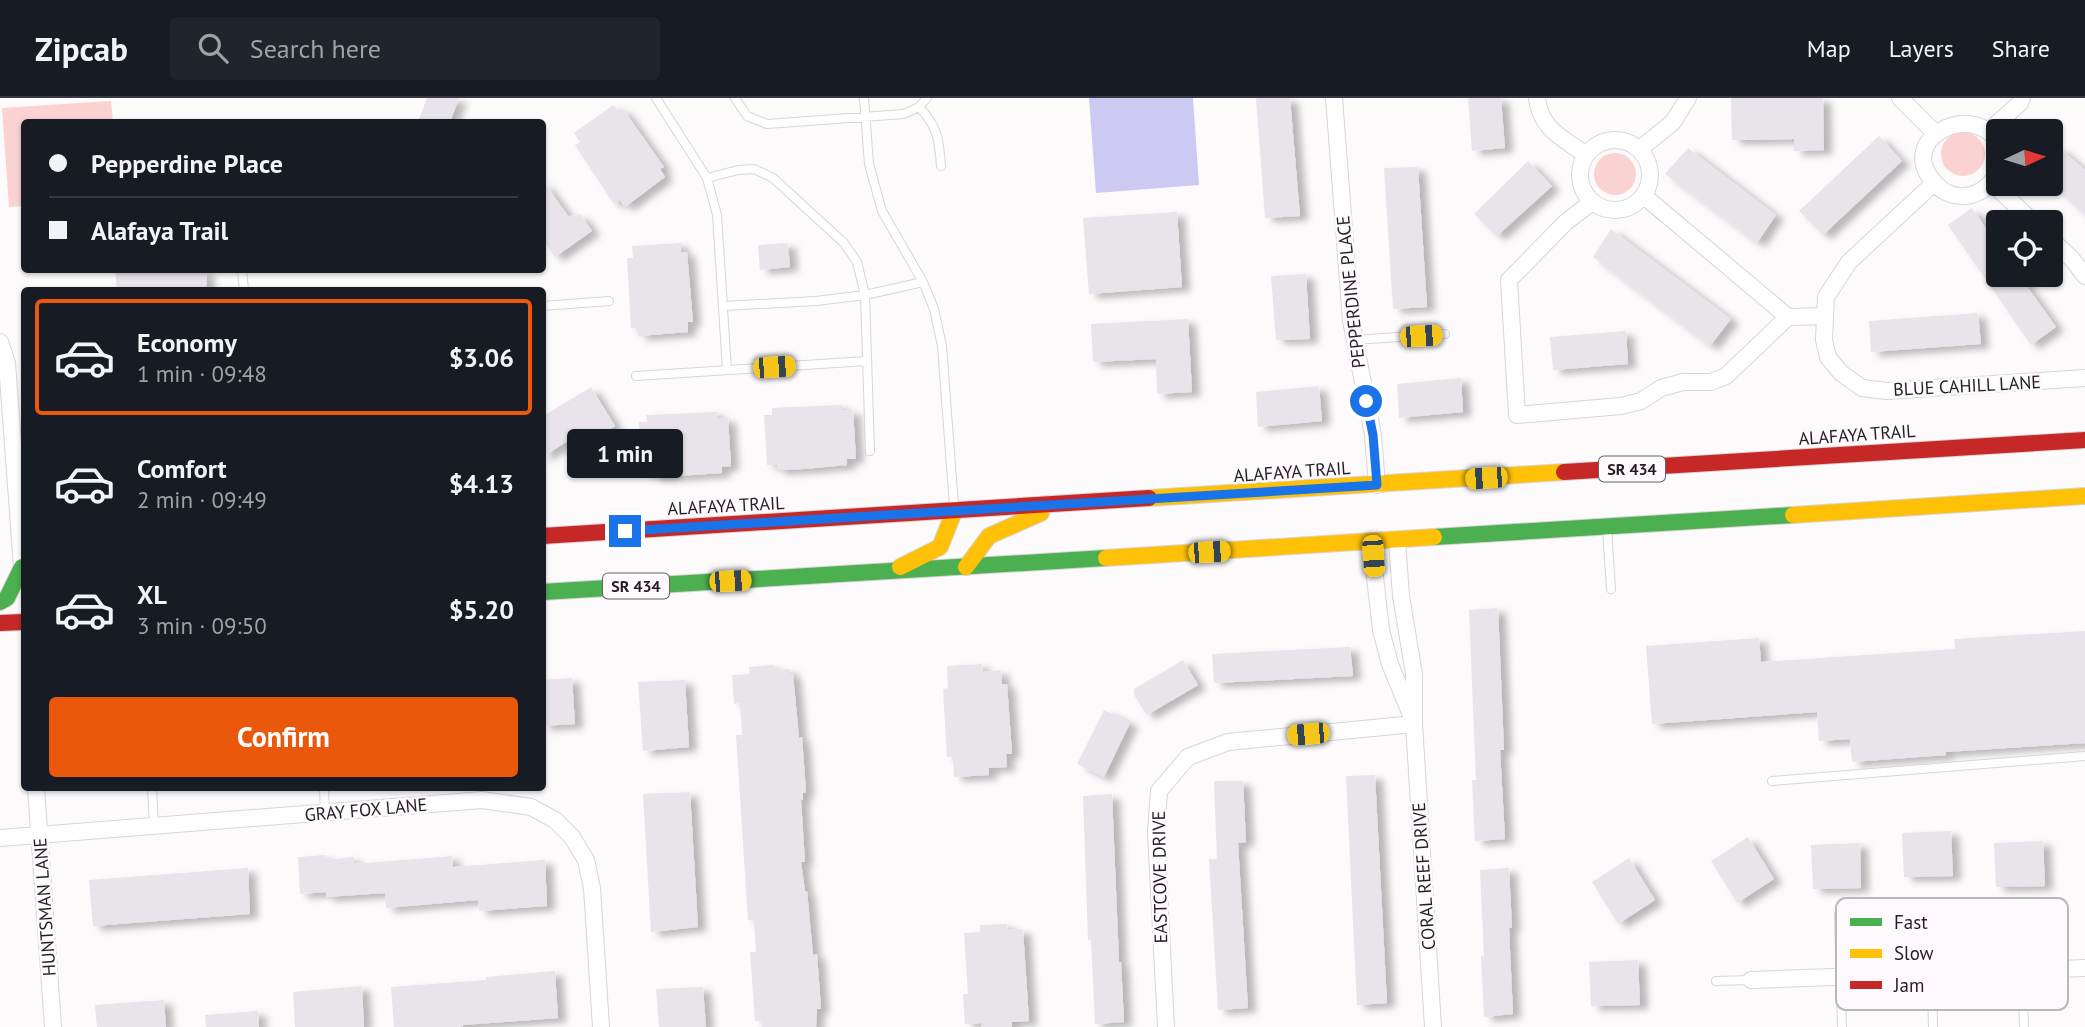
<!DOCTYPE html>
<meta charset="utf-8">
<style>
:root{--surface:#171b24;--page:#20242c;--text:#f1f3f6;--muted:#9ea1a6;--line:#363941;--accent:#ea580c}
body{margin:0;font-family:"PT Sans",sans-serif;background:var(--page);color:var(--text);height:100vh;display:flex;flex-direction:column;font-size:26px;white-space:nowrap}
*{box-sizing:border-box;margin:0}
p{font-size:23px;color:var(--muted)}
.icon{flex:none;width:38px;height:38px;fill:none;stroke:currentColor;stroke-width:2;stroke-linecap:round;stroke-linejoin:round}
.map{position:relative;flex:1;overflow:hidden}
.details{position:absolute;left:21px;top:189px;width:525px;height:504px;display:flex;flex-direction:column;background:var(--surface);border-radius:7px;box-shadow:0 2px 5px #0004}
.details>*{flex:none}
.hud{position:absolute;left:21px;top:21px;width:525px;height:154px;border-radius:7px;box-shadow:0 2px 5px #0004;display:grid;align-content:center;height:154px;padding:0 28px;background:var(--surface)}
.needle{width:46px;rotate:86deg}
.tools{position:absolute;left:1986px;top:21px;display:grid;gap:14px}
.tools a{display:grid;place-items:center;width:77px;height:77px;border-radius:7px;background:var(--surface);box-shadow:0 2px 5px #0004;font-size:35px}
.end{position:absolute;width:32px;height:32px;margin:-16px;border:9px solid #1a73e8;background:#fff;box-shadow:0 0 0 4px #fff}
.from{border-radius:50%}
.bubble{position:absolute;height:49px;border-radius:7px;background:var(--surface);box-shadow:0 2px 5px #0004;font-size:23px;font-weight:700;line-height:49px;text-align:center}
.car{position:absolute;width:21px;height:42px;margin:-21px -10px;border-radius:9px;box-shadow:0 0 5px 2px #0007;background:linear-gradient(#f5c518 24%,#345 0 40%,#f5c518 0 76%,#345 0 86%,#f5c518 0)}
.hud b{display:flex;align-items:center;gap:24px;height:66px;font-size:26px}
.hud b+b{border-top:2px solid var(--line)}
.hud i{width:18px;height:18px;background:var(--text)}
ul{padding:12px 0 0;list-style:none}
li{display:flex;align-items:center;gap:21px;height:116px;margin:0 14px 10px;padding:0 14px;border:4px solid transparent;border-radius:7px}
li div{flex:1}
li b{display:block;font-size:26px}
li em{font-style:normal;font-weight:700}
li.active{border-color:var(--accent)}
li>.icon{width:63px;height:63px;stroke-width:1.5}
.action{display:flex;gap:14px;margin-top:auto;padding:14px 28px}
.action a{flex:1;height:80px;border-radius:7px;background:var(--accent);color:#fff;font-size:28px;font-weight:700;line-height:80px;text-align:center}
header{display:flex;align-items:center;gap:42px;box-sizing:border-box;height:98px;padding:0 35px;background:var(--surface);border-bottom:2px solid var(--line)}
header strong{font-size:33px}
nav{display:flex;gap:38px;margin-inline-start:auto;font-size:24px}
.search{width:490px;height:63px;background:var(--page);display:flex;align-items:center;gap:18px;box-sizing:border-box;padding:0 24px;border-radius:7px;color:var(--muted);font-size:26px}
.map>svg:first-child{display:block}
.green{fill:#fad2d1}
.water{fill:#cccaf3}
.building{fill:#e9e3ea;filter:url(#shadow)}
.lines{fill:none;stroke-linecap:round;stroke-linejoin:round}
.lane-casing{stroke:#d9d4d7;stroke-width:10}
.street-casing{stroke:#d9d4d7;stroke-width:18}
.fast-casing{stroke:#d9d4d7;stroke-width:18}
.slow-casing{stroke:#d9d4d7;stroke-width:18}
.jam-casing{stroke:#d9d4d7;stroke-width:18}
.lane{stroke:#fffefe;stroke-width:8}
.street{stroke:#fffefe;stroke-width:16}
.fast{stroke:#4caf50;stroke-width:16}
.slow{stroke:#ffc107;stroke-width:16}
.jam{stroke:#c62828;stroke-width:16}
.route{stroke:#1a73e8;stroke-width:9}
.labels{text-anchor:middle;stroke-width:5;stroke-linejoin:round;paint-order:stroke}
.shield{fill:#fdf9fc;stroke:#666065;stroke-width:2}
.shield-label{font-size:16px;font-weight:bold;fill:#261e24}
.street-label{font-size:18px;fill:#261e24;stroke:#fdf9fc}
.key{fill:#fdf9fc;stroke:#bcb7bb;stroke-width:2}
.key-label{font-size:19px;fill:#261e24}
</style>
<header>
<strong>Zipcab</strong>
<div class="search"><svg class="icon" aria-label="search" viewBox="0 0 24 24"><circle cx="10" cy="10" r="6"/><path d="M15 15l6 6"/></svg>Search here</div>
<nav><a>Map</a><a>Layers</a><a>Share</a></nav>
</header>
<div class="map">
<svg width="2085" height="929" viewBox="0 0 2085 929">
<defs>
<filter id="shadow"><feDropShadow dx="8" dy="4.5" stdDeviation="3.5" flood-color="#0004"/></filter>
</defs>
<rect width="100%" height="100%" fill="#fcfafb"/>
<!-- green -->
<path class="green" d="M111 3 113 24H24V108L9 109 2 10Z
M1941 56a22 22 0 1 1 44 0a22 22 0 1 1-44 0Z
M1594 76a21 21 0 1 1 42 0a21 21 0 1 1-42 0Z"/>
<!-- water -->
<path class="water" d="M1089 0H1193L1199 87 1096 95Z"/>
<!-- building -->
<path class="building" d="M427 0H459L450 24H418Z
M1256 0H1290L1300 118 1265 120Z
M1468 0H1501L1505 50 1472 53Z
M1731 0H1823L1824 52 1794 53V41L1732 42Z
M613 7 619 14 623 11 664 69 660 71 665 79 625 109 620 102 614 106 575 47 580 44 574 35Z
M1879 38 1902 63 1823 137 1799 113Z
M2058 49 2085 72V117L2051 86V57Z
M1688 50 1776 117 1757 145 1665 76Z
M1528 63 1552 88 1497 138 1474 116Z
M1418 69 1427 209 1393 211 1384 70Z
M542 82 569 119 574 116 576 119 580 116 592 133 555 159 542 141Z
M1972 110 1998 148V177H2019L2056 229 2031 247 1948 127Z
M1177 114 1182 189 1089 196 1083 120Z
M1611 131 1731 221 1710 248 1593 159Z
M681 145V154H687L693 224H688V234L638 238V230H631L627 160H633L632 148Z
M788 145 790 169 760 172 758 147Z
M115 172H206L207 192H117Z
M1306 176 1310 241 1276 242 1271 178Z
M1978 215 1981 246 1871 254 1869 223Z
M1188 221 1192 294 1157 296 1156 261 1093 264 1091 226Z
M1626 233 1628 266 1553 272 1550 239Z
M1461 280 1463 314 1399 320 1397 286Z
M1319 288 1322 323 1258 329 1256 294Z
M591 289 615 328 596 340 593 335 589 337 586 332 542 359V319Z
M842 307V312H853L856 361H847V367L803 371 777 372V367H767L764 317H772V310Z
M717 314 716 320H728L731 368 722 369V375L678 378 652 379V374L642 375 639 324H647L646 317Z
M1498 510 1504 652H1500L1505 741 1475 743 1472 682H1476L1469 512Z
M2085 533V645L1946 654V657L1852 664 1850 641 1819 643 1817 614 1652 626 1646 548 1759 540 1761 564 1955 551 1954 541Z
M1350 549 1353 578 1214 585 1212 556Z
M1183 562 1198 587 1147 617 1134 597V591Z
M982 566 983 574 1001 572 1002 586H1007L1012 656H1006L1007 669 989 670V677L954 679 953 659H947L943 591 948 590 947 568Z
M774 567 775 572 790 571V576H793L799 640 802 639 806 694 803 695V702H801L805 764H801L805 793H807L813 857 817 856 821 911H817L816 929H762L761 923H755L750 854H756L754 822H748L736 637H742L740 605 734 606 732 577 750 576 749 569Z
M572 580 575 626 542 628V582Z
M685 582 689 649 643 653 638 584Z
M1104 612 1130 625 1104 679 1077 666Z
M1375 677 1387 905 1357 907 1346 678Z
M1214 683H1243L1246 744 1238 745 1248 910 1218 912 1209 761H1217Z
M690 694 698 829 651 834 643 696Z
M1112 696 1119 864H1121L1124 924 1095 926 1091 842H1088L1083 698Z
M1951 733 1953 778 1904 779 1902 735Z
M1748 739 1774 781 1737 805 1711 763Z
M2043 743 2045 788 1996 789 1994 745Z
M1860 745 1861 790 1813 791 1811 747Z
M325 757V762L354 759V766L452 758 453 769 545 762 547 808 479 813 478 802 386 810 385 795 326 799V794L300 796 298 759Z
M1629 760 1655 802 1618 826 1592 784Z
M248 770 250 816 93 828 89 782Z
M1509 770 1512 830H1509L1513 916 1484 919 1481 858H1484L1480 772Z
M1007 826 1008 832 1023 831 1029 923 1012 924V929H981V925L965 926 963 896H968L964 835 980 834V827Z
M1638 862 1640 907 1591 908 1589 864Z
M555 873 558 920 463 927V929H394L391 889 486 882V879Z
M362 888 364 929H295L293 894Z
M703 889 706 929H659L656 891Z
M164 902 166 929H97L95 907Z
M258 913 259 929H206L205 917Z"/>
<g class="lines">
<!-- lane casing -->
<g class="lane-casing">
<path id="lane" d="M656 0 707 80 717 117 727 272
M735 0 747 18 767 26 904 16 919 9 927 0
M864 0 869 66 882 113 923 184 934 211 942 248 954 408
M919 9C938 29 939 41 941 68
M707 80 738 72 754 71 773 80 844 145 857 164 865 197 870 353
M242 172 244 192
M542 208 609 203
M723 208 816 203 865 197 923 184
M1354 242 1445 236
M636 278 867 263
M1607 431 1611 491
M1772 683 2085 658
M152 690 154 729
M324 690 325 716
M1930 804 1933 929
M2020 808 2024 929
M1839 816 1842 929
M1716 883 1751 882"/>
</g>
<!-- street casing -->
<g class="street-casing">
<path id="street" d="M1334 0 1351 222 1373 337 1377 387
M1537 0C1540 31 1563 40 1586 57
M1900 0 1933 33
M1991 31 2020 5 2022 0
M1580 77a35 35 0 1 1 70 0a35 35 0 1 1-70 0Z
M1998 44C1969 0 1892 45 1937 87 1944 95 1955 99 1966 98 1981 96 1993 86 1998 72
M1640 51 1673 24 1688 0
M1991 84 2033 124
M1934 85 1849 164 1826 199 1824 242 1828 259 1841 275 1862 290 1887 293 2085 280
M1644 98 1788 219
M1592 104 1566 124 1509 182 1517 317 1621 308 1641 303 1661 290 1683 284H1711L1726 278 1788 219 1825 218
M2051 141 2072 161 2085 178
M0 244 7 265 22 469
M1397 442 1401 498 1414 576V626L1433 929
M1371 444 1381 532 1390 566 1411 617
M36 690 53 929
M0 740 482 702 531 709 555 722 572 739 586 762 592 790 601 929
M1751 882 2085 870
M1166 929 1156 734 1159 693 1188 659 1228 644 1414 626"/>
</g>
<!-- fast casing -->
<g class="fast-casing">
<path id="fast" d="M1434 439 1793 417
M542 494 1106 460
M0 504 7 500 22 469"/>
</g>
<!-- slow casing -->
<g class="slow-casing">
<path id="slow" d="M1149 400 1564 374
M1793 417 2085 398
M1106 460 1434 439
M900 469 940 449 954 414
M966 469 989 438 1041 415"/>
</g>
<!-- jam casing -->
<g class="jam-casing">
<path id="jam" d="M1564 374 2085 342
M542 438 1149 400
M0 525 24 524"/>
</g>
<!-- lane -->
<use href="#lane" class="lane"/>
<!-- street -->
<use href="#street" class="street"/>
<!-- fast -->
<use href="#fast" class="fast"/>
<!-- slow -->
<use href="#slow" class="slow"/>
<!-- jam -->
<use href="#jam" class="jam"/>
</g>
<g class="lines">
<!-- route -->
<path class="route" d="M625 433 1377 387 1373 337 1366 303"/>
</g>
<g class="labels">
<!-- shield labels -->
<g class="shield">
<rect x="1599" y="358.5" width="66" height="25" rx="5"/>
<rect x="603" y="475.5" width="66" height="25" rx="5"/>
</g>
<g class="shield-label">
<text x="1632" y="377">SR 434</text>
<text x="636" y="494">SR 434</text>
</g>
<!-- street labels -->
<g class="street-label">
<text transform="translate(1351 194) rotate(-96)" y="6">PEPPERDINE PLACE</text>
<text transform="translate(1967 288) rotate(-3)" y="6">BLUE CAHILL LANE</text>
<text transform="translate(1857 337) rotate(-4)" y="6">ALAFAYA TRAIL</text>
<text transform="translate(1292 374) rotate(-4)" y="6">ALAFAYA TRAIL</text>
<text transform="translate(726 408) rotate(-3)" y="6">ALAFAYA TRAIL</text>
<text transform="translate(366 712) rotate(-5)" y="6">GRAY FOX LANE</text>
<text transform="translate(1424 778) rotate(-94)" y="6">CORAL REEF DRIVE</text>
<text transform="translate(1160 779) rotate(-91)" y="6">EASTCOVE DRIVE</text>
<text transform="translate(45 809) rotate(-94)" y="6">HUNTSMAN LANE</text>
</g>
</g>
<!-- legend -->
<rect x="1836" y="800" width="232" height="112" rx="10" class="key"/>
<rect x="1850" y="820" width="32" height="8" fill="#4caf50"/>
<rect x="1850" y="851" width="32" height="9" fill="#ffc107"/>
<rect x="1850" y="883" width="32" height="8" fill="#c62828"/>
<g class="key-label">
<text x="1894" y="831">Fast</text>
<text x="1894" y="862">Slow</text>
<text x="1894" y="894">Jam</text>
</g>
</svg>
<div class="tools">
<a><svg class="needle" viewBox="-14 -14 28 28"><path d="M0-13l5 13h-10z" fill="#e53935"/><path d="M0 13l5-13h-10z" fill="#9ea1a6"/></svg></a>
<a><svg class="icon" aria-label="locate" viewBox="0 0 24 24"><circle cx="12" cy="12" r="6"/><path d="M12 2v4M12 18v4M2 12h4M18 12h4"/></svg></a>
</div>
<i class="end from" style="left:1366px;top:303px"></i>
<i class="end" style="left:625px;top:433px"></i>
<div class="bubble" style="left:567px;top:331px;width:116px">1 min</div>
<i class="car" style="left:1421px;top:238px;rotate:86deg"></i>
<i class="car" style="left:774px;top:269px;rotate:86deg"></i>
<i class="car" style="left:1486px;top:380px;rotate:266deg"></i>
<i class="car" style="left:1209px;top:454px;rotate:86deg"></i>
<i class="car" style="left:1373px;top:458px;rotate:176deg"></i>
<i class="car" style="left:730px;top:483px;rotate:87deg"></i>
<i class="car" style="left:1308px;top:636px;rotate:265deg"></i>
<div class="hud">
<b><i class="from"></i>Pepperdine Place</b>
<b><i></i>Alafaya Trail</b>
</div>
<section class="details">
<ul>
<li class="active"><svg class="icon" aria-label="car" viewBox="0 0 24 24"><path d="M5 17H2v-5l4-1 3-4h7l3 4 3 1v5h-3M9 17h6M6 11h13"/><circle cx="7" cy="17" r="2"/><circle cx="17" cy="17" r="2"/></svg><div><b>Economy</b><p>1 min · 09:48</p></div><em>$3.06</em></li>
<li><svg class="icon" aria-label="car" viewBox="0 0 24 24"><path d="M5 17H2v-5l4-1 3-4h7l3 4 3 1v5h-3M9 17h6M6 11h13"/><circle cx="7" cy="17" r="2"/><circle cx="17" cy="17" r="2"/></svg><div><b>Comfort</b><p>2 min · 09:49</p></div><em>$4.13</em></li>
<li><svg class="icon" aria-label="car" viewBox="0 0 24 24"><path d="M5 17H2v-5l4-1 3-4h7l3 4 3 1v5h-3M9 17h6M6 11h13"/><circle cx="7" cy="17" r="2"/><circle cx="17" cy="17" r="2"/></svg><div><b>XL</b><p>3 min · 09:50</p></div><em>$5.20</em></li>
</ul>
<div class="action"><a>Confirm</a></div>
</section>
</div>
